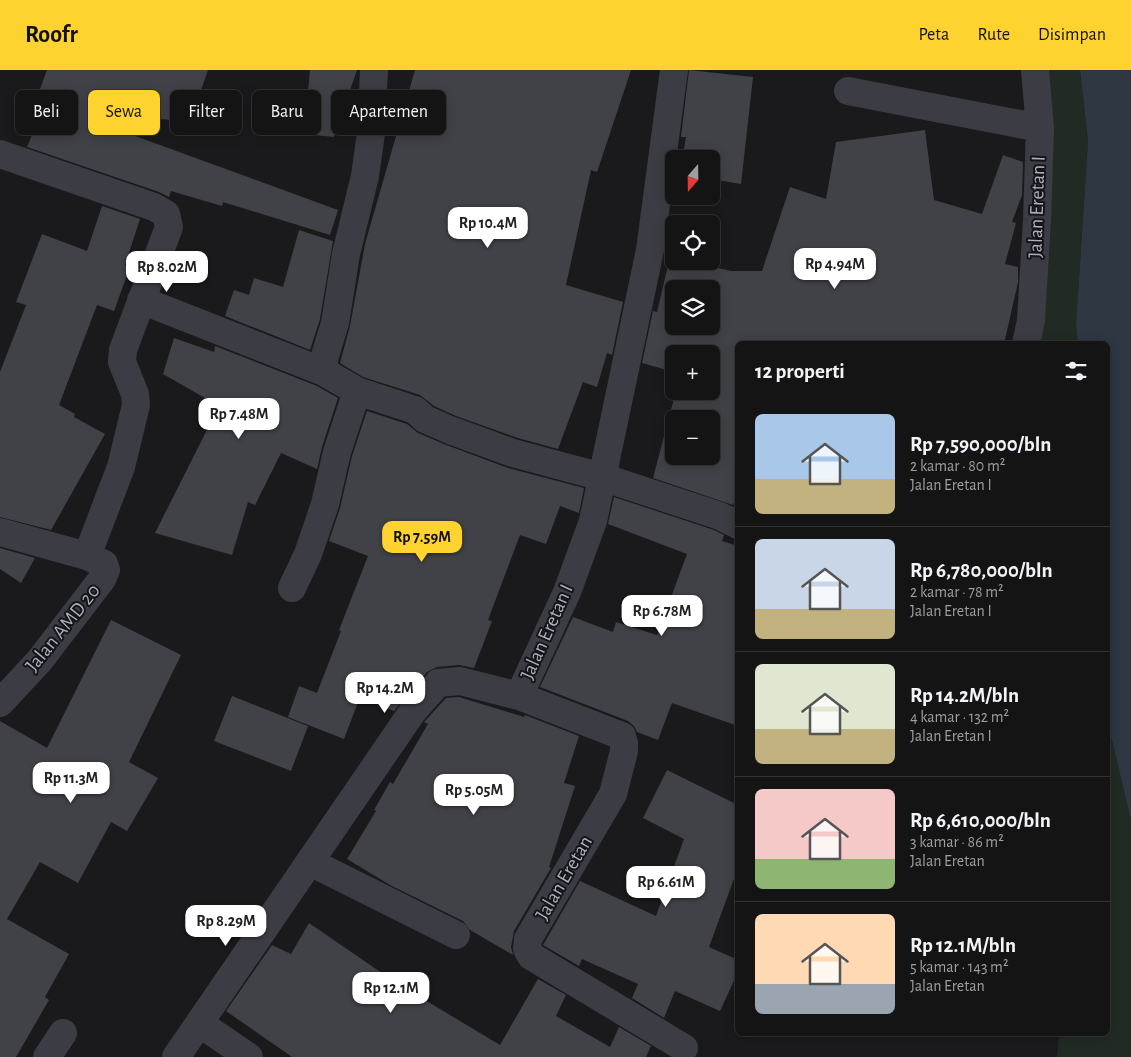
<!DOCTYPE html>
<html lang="id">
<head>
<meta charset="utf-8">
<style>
	body { margin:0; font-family:"Alegreya Sans",sans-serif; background:#212122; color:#f1f3f6; height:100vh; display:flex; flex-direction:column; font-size:19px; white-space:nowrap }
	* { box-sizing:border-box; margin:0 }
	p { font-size:16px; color:#9d9ea0 }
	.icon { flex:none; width:28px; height:28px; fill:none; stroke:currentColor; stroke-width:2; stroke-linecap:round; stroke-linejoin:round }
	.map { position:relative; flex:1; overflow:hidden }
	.sheet { position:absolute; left:735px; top:271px; width:375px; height:695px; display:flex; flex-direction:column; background:#141415; border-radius:8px; box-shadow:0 2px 12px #0003,0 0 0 1px #333334 }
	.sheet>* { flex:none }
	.banner { position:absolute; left:15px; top:20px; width:475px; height:45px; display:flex; gap:10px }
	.needle { width:32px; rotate:200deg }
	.fabs { position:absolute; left:665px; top:80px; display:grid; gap:10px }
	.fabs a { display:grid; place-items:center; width:55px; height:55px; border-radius:8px; background:#141415; box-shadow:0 2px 12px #0003,0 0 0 1px #333334; font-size:25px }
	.price { position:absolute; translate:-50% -42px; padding:0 11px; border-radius:10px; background:#fff; color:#222; font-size:16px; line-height:32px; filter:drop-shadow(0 1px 2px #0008) }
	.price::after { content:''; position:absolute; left:50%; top:30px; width:15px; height:11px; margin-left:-8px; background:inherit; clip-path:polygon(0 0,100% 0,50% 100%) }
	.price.on { background:#fed330; color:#111 }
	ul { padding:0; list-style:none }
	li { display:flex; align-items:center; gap:15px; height:125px; padding:0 20px }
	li+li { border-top:1px solid #333334 }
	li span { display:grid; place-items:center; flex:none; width:140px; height:100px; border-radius:8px; color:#555 }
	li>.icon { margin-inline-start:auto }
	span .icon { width:60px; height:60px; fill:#fffc; stroke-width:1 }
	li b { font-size:21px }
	h2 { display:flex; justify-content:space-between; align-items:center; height:60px; padding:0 20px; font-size:21px }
	.chip { padding:0 18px; border-radius:8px; background:#141415; box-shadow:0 2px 12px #0003,0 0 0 1px #333334; font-size:18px; line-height:45px }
	.chip.on { background:#fed330; color:#111 }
	header { display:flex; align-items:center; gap:30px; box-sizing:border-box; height:70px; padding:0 25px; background:#fed330; color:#111 }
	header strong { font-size:24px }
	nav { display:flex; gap:28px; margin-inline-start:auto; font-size:18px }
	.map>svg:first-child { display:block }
	.green { fill:#212b24 }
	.water { fill:#2e3742 }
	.building { fill:#414247; fill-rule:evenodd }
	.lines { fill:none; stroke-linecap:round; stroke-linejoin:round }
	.minor { stroke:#3c3d44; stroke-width:28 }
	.labels { text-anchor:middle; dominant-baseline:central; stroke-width:4; stroke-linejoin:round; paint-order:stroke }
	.street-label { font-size:20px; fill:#acafbd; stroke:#151518 }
</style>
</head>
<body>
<header>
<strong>Roofr</strong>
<nav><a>Peta</a><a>Rute</a><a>Disimpan</a></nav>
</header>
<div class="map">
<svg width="1131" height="987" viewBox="0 0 1131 987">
	<rect width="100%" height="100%" fill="#1a1a1c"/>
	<path class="green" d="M 1035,0 L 1080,0 L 1088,71 L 1076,254 L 1078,274 L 1023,274 Z
		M 1108,654 L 1131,750 L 1131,987 L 1057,987 L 1059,964 L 1108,964 Z"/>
	<path class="water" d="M 1080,0 L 1131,0 L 1131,750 L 1108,654 L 1108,274 L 1078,274 L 1076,254 L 1088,71 Z"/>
	<path class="building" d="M 47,0 L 208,0 L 190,52 L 96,42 L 94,51 L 338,140 L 330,165 L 223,132 L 222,136 L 171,121 L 169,127 L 159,122 L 27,77 L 41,44 L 32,41 Z
		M 310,0 L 357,0 L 334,67 L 304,64 Z
		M 415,0 L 631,0 L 597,102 L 591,100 L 566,215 L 623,232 L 612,285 L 607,283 L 597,317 L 583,312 L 558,379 L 518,368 L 456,346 L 434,336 L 420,325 L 363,307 L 340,293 L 350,256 L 365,174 Z
		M 689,0 L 753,7 L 741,114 L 711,109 L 711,89 L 682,89 L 686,67 L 681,67 Z
		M 925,60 L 934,130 L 982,144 L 1003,85 L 1023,92 L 1022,125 L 1012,152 L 1016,153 L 1005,194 L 1018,197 L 1018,212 L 1004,274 L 738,274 L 738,422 L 733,435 L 653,408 L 676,321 L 711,321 L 711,284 L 674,284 L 674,302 L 642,293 L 653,241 L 657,242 L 670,187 L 674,188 L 674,191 L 688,191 L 731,201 L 762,201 L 790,117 L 826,129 L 836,72 ZM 674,219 L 711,219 L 711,256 L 674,256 ZM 674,349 L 711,349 L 711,386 L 674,386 Z
		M 102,136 L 140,149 L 125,195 L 130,197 L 114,241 L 97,235 L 59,335 L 75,344 L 74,347 L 105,364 L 51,460 L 0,447 L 0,302 L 26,235 L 16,232 L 42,164 L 87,181 Z
		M 299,160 L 333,171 L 320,249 L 310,280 L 225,246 L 234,220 L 249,225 L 254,208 L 283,217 Z
		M 174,268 L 214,282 L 215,276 L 317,316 L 338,328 L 322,377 L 317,399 L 281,383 L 255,435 L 248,432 L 232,485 L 155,463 L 219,336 L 163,304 Z
		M 367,341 L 407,354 L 418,363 L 444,374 L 508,398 L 584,418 L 579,443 L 560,436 L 546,474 L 520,465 L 488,550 L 492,551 L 474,598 L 459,595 L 437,597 L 427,602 L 394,641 L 360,627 L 344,669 L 288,647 L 299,616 L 317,623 L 341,561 L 339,560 L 368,486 L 329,471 L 340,438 L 352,386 Z
		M 614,427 L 714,460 L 724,465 L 722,471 L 738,476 L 738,656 L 672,633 L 658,670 L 637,662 L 634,656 L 628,651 L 540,617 L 573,547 L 613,562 L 616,552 L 657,565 L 687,484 L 608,454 Z
		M 0,478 L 35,488 L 21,513 L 0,499 Z
		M 111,550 L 181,585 L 129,692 L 158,708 L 127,761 L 111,752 L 78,813 L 40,792 L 7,849 L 69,884 L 45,927 L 49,930 L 16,987 L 0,987 L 0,651 L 47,678 Z
		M 232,626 L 308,656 L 291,701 L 214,671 Z
		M 459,627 L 524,647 L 525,645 L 579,666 L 564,713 L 575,716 L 549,797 L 551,798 L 514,861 L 511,877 L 513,885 L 470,860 L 463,851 L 390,815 L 347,789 L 376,741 L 374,740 L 390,712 L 393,714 L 428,654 L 424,652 L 425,651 L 446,628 Z
		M 667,700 L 738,735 L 738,798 L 709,877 L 738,890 L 738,902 L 720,941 L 675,921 L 664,948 L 632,928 L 638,914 L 582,889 L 579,896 L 543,875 L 580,811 L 656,846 L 684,769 L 643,748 Z
		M 309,853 L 395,912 L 500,975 L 538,909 L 566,925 L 556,946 L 610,977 L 619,957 L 651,976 L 646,987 L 292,987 L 226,941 L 272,875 L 291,884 Z"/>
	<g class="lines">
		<path class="minor" d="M 374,0 L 371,63 L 365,106 L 346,184 L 335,253 L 324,289 L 324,302 L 357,321 L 415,340 L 425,349 L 450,360 L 513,383 L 602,407 L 720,446 L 738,455
			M 848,21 L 1040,58
			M 0,84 L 154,137 L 166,144 L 169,157 L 123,280 L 122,292 L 135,324 L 136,335 L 121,397 L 87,486
			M 141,230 L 324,302
			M 1026,274 L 1031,250 L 1037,150 L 1040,58 L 1035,0
			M 0,462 L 87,486 L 104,494 L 106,500 L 102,509 L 40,590 L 0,633
			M 292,518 L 308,484 L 325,434 L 337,382 L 357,321
			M 519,626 L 567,522 L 593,451 L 650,180 L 674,0
			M 310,792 L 456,865
			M 199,953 L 249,987
			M 47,987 L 63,963
			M 176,987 L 413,641 L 438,613 L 460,611 L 519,626 L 622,666 L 624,673 L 624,681 L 613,724 L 528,869 L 527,879 L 531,886 L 684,978"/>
	</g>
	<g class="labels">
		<g class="street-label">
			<text transform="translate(1037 137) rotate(-88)">Jalan Eretan I</text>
			<text transform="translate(63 558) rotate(-51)">Jalan AMD 20</text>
			<text transform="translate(547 562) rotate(-66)">Jalan Eretan I</text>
			<text transform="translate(564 808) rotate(-60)">Jalan Eretan</text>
		</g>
	</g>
</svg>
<div class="fabs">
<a><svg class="needle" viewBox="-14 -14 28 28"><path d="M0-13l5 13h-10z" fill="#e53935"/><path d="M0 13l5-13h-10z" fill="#9d9ea0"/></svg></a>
<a><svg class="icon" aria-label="locate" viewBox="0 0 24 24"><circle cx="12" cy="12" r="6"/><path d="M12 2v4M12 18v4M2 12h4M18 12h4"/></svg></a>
<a><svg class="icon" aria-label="layers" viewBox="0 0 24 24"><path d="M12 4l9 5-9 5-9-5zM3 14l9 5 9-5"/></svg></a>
<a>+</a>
<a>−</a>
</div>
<b class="price" style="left:488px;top:179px">Rp 10.4M</b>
<b class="price" style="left:835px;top:220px">Rp 4.94M</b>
<b class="price" style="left:167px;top:223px">Rp 8.02M</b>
<b class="price" style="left:239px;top:370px">Rp 7.48M</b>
<b class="price on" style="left:422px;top:493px">Rp 7.59M</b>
<b class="price" style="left:662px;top:567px">Rp 6.78M</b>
<b class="price" style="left:385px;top:644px">Rp 14.2M</b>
<b class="price" style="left:71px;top:734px">Rp 11.3M</b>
<b class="price" style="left:474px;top:746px">Rp 5.05M</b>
<b class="price" style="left:666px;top:838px">Rp 6.61M</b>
<b class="price" style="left:226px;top:877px">Rp 8.29M</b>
<b class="price" style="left:391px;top:944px">Rp 12.1M</b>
<div class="banner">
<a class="chip">Beli</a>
<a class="chip on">Sewa</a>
<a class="chip">Filter</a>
<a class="chip">Baru</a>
<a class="chip">Apartemen</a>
</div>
<section class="sheet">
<h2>12 properti<svg class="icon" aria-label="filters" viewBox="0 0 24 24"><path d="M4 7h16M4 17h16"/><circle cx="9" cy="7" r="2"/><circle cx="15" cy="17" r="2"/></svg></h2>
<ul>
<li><span style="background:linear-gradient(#a9c7e8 65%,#c2b280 0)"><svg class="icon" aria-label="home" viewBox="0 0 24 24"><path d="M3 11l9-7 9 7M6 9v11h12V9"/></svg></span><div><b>Rp 7,590,000/bln</b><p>2 kamar · 80 m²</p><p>Jalan Eretan I</p></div></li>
<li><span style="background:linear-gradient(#c9d6e8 70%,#c2b280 0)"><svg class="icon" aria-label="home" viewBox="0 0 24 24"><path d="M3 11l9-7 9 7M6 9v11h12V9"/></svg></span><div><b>Rp 6,780,000/bln</b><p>2 kamar · 78 m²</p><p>Jalan Eretan I</p></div></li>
<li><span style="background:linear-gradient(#dfe7d0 65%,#c2b280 0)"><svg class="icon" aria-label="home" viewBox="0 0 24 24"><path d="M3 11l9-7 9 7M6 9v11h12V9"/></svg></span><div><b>Rp 14.2M/bln</b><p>4 kamar · 132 m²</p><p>Jalan Eretan I</p></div></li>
<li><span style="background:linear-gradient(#f6c9c9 70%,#8fb573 0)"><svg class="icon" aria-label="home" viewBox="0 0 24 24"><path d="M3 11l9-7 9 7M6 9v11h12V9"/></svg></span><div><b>Rp 6,610,000/bln</b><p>3 kamar · 86 m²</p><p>Jalan Eretan</p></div></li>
<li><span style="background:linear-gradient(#ffd9b3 70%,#9aa5b1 0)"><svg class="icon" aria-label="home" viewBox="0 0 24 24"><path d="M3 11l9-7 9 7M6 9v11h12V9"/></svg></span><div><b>Rp 12.1M/bln</b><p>5 kamar · 143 m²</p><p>Jalan Eretan</p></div></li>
</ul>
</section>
</div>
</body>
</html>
